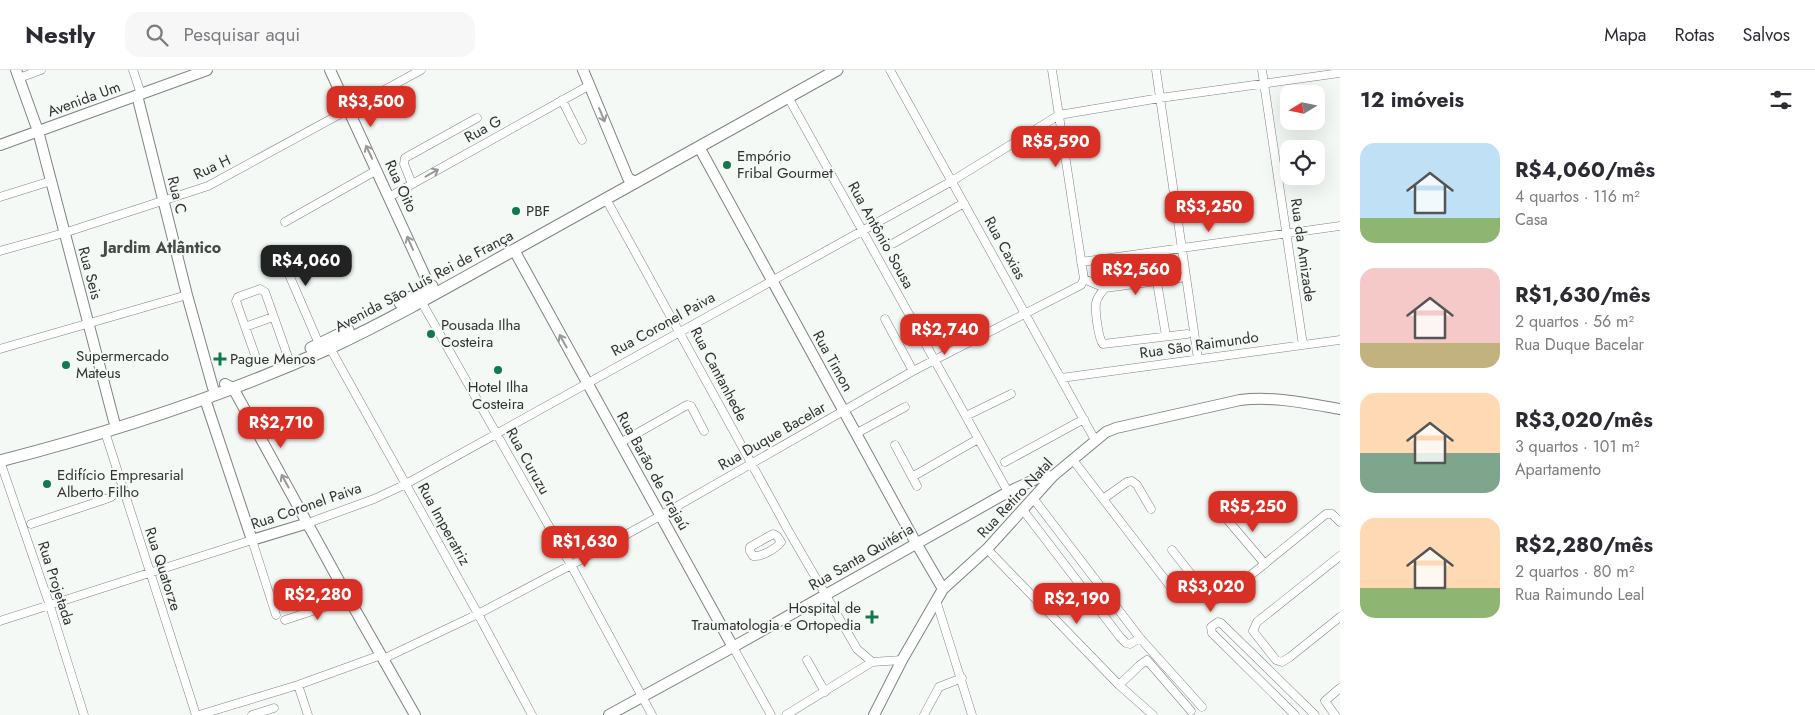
<!DOCTYPE html>
<html lang="pt">
<head>
<meta charset="utf-8">
<style>
	body { margin:0; font-family:Jost,sans-serif; background:#f7f7f7; color:#2b2b33; height:100vh; display:flex; flex-direction:column; font-size:19px; white-space:nowrap }
	* { box-sizing:border-box; margin:0 }
	p { font-size:16px; color:#7c7c81 }
	.icon { flex:none; width:28px; height:28px; fill:none; stroke:currentColor; stroke-width:2; stroke-linecap:round; stroke-linejoin:round }
	.map { position:relative; flex:1; overflow:hidden }
	.sheet { display:flex; flex-direction:column; background:#fff; width:475px }
	.sheet>* { flex:none }
	.needle { width:32px; rotate:260deg }
	.tools { position:absolute; left:1280px; top:15px; display:grid; gap:10px }
	.tools a { display:grid; place-items:center; width:45px; height:45px; border-radius:10px; background:#fff; box-shadow:0 5px 20px #0002; font-size:25px }
	.price { position:absolute; translate:-50% -42px; padding:0 11px; border-radius:10px; background:#d93025; color:#fff; font-size:16px; line-height:32px; filter:drop-shadow(0 1px 2px #0008) }
	.price::after { content:''; position:absolute; left:50%; top:30px; width:15px; height:11px; margin-left:-8px; background:inherit; clip-path:polygon(0 0,100% 0,50% 100%) }
	.price.active { background:#222; color:#fff }
	ul { padding:0; list-style:none }
	li { display:flex; align-items:center; gap:15px; height:125px; padding:0 20px }
	li span { display:grid; place-items:center; flex:none; width:140px; height:100px; border-radius:15px; color:#555 }
	li>.icon { margin-inline-start:auto }
	span .icon { width:60px; height:60px; fill:#fffc; stroke-width:1 }
	li b { font-size:21px }
	h2 { display:flex; justify-content:space-between; align-items:center; height:60px; padding:0 20px; font-size:21px }
	header { display:flex; align-items:center; gap:30px; box-sizing:border-box; height:70px; padding:0 25px; background:#fff; border-bottom:1px solid #e1e1e2 }
	header strong { font-size:24px }
	nav { display:flex; gap:28px; margin-inline-start:auto; font-size:18px }
	.search { width:350px; height:45px; background:#f7f7f7; display:flex; align-items:center; gap:12px; box-sizing:border-box; padding:0 18px; border-radius:15px; color:#7c7c81; font-size:19px }
	main { display:flex; flex:1; min-height:0 }
	.map>svg:first-child { display:block }
	.lines { fill:none; stroke-linecap:round; stroke-linejoin:round }
	.street-casing { stroke:#7f8481; stroke-width:9 }
	.secondary-casing { stroke:#7f8481; stroke-width:12 }
	.primary-casing { stroke:#7f8481; stroke-width:13 }
	.street { stroke:#fff; stroke-width:8 }
	.secondary { stroke:#fff; stroke-width:10 }
	.primary { stroke:#fff; stroke-width:11 }
	.oneway { stroke:#989898 }
	.poi-dot { fill:#14784f; stroke:#f4f9f6; stroke-width:2 }
	.labels { text-anchor:middle; dominant-baseline:central; stroke-width:4; stroke-linejoin:round; paint-order:stroke }
	.street-label { font-size:15px; fill:#303231; stroke:#f4f9f6 }
	.poi-label { font-size:15px; fill:#303231; stroke:#f4f9f6; text-anchor:start }
	.neighbourhood-label { font-size:16px; font-weight:bold; fill:#454a47; stroke:#f4f9f6 }
</style>
</head>
<body>
<header>
<strong>Nestly</strong>
<div class="search"><svg class="icon" aria-label="search" viewBox="0 0 24 24"><circle cx="10" cy="10" r="6"/><path d="M15 15l6 6"/></svg>Pesquisar aqui</div>
<nav><a>Mapa</a><a>Rotas</a><a>Salvos</a></nav>
</header>
<main>
<div class="map">
<svg width="1340" height="645" viewBox="0 0 1340 645">
	<rect width="100%" height="100%" fill="#f4f9f6"/>
	<g class="lines">
		<defs>
			<path id="street" d="M 133,0 L 141,24
				M 890,0 L 1095,370
				M 1156,0 L 1198,289
				M 1262,0 L 1303,275
				M 19,8 L 41,0
				M 788,27 L 1008,422
				M 562,30 L 582,70
				M 412,114 L 404,94 L 405,88 L 477,48
				M 0,127 L 51,111
				M 389,127 L 590,15
				M 606,129 L 788,460 L 857,579 L 872,592 L 902,590
				M 285,152 L 377,100
				M 894,173 L 964,133
				M 0,181 L 64,163 L 208,116 L 421,0
				M 281,186 L 319,274
				M 1081,192 L 1340,156
				M 1084,209 L 1105,218 L 1180,208
				M 1157,212 L 1166,266
				M 1105,218 C 1101,223 1097,227 1096,233 C 1095,240 1098,268 1103,274 L 1187,264
				M 421,231 L 571,495 L 652,645
				M 885,249 L 913,301
				M 245,257 L 273,247
				M 330,278 L 478,544 L 532,645
				M 0,279 L 187,225
				M 255,285 L 236,231 L 238,227 L 260,219 L 265,222 L 288,287
				M 1061,308 L 1340,270
				M 966,346 L 1011,324
				M 105,362 L 196,645
				M 857,363 L 905,337
				M 620,373 L 687,335 L 691,336 L 704,361
				M 895,375 L 917,416
				M 1073,390 L 1173,520
				M 0,391 L 50,536 L 84,645
				M 1005,392 L 1084,349
				M 912,407 L 978,369
				M 1033,428 L 1140,568 L 1202,637
				M 1103,429 L 1127,412 L 1132,411 L 1137,415 L 1151,439
				M 1023,440 L 1120,567 L 1126,573 L 1130,574 L 1140,568
				M 1225,447 L 1265,494
				M 308,453 L 374,429 L 406,414 L 952,111 L 1059,45 L 1160,28 L 1340,3
				M 31,454 L 103,430 L 111,427 L 123,417
				M 773,464 L 777,466 L 781,472 C 776,479 761,487 753,486 L 750,481 L 750,477 Z
				M 987,479 L 1119,615 L 1153,645
				M 1172,480 L 1205,522 L 1209,526 L 1217,529 L 1225,526 L 1326,444 L 1332,444 L 1340,452
				M 1340,486 L 1257,552 L 1253,561 L 1276,590 L 1282,592 L 1290,587 L 1340,547
				M 936,530 L 972,645
				M 285,550 L 349,529
				M 0,551 L 252,470 L 276,545
				M 733,577 L 771,645
				M 383,589 L 478,544 L 571,495 L 660,446 L 913,301 L 1081,215 L 1084,209 L 1052,0
				M 807,590 L 825,622
				M 298,615 L 308,645
				M 1119,615 L 1140,595 L 1147,590 L 1191,641
				M 199,645 L 298,615 L 381,585
				M 252,645 L 274,638
				M 786,645 L 872,592
				M 924,645 L 939,617 L 962,608
				M 1295,645 L 1212,563 L 1211,557 L 1218,552 L 1221,553 L 1315,645
				M 1335,645 L 1325,631 L 1340,618"/>
			<path id="secondary" d="M 16,0 L 38,61 L 114,351
				M 330,0 L 430,217
				M 583,0 L 628,108 L 635,112
				M 137,25 L 187,225 L 213,318
				M 0,75 L 207,0
				M 699,77 L 916,473 L 943,519
				M 514,180 L 733,577
				M 225,314 L 233,318 L 349,529 L 415,645
				M 205,329 L 252,470 L 308,453
				M 609,645 L 733,577 L 1008,422 L 1038,408 L 1053,406
				M 874,645 L 902,590 L 943,519 L 987,479 L 1053,406 L 1106,362 L 1116,358 L 1240,330 C 1274,326 1306,333 1340,339"/>
			<path id="primary" d="M 400,233 L 432,216
				M 311,278 L 348,260
				M 0,391 C 113,362 224,326 330,278 C 396,247 460,210 523,175 C 628,117 732,58 837,0"/>
		</defs>
		<use href="#street" class="street-casing"/>
		<use href="#secondary" class="secondary-casing"/>
		<use href="#primary" class="primary-casing"/>
		<use href="#street" class="street"/>
		<use href="#secondary" class="secondary"/>
		<use href="#primary" class="primary"/>
	</g>
	<defs><path id="oneway-shaft" d="M-6 0H5M1.5-3L5.5 0L1.5 3" fill="none" stroke-width="1.6" stroke-linecap="round" stroke-linejoin="round" transform="scale(1.25)"/></defs>
	<g class="oneway">
		<use href="#oneway-shaft" transform="translate(602 45) rotate(67)"/>
		<use href="#oneway-shaft" transform="translate(369 82) rotate(-115)"/>
		<use href="#oneway-shaft" transform="translate(432 103) rotate(-29)"/>
		<use href="#oneway-shaft" transform="translate(410 173) rotate(-114)"/>
		<use href="#oneway-shaft" transform="translate(563 271) rotate(-119)"/>
		<use href="#oneway-shaft" transform="translate(285 411) rotate(-119)"/>
	</g>
	<g class="poi-dot">
		<circle cx="727" cy="95" r="5"/>
		<circle cx="516" cy="141" r="5"/>
		<circle cx="431" cy="264" r="5"/>
		<path d="M217.5 281.5h5v5h5v5h-5v5h-5v-5h-5v-5h5z"/>
		<circle cx="66" cy="295" r="5"/>
		<circle cx="498" cy="300" r="5"/>
		<circle cx="47" cy="414" r="5"/>
		<path d="M869.5 539.5h5v5h5v5h-5v5h-5v-5h-5v-5h5z"/>
	</g>
	<g class="labels">
		<g class="street-label">
			<text transform="translate(84 29) rotate(-20)">Avenida Um</text>
			<text transform="translate(483 59) rotate(-29)">Rua G</text>
			<text transform="translate(212 97) rotate(-25)">Rua H</text>
			<text transform="translate(401 116) rotate(65)">Rua Oito</text>
			<text transform="translate(177 125) rotate(76)">Rua C</text>
			<text transform="translate(881 165) rotate(61)">Rua Antônio Sousa</text>
			<text transform="translate(1005 178) rotate(61)">Rua Caxias</text>
			<text transform="translate(1303 180) rotate(82)">Rua da Amizade</text>
			<text transform="translate(90 203) rotate(75)">Rua Seis</text>
			<text transform="translate(424 211) rotate(-28)">Avenida São Luís Rei de França</text>
			<text transform="translate(663 254) rotate(-29)">Rua Coronel Paiva</text>
			<text transform="translate(1199 275) rotate(-8)">Rua São Raimundo</text>
			<text transform="translate(833 291) rotate(61)">Rua Timon</text>
			<text transform="translate(719 304) rotate(62)">Rua Cantanhede</text>
			<text transform="translate(772 366) rotate(-30)">Rua Duque Bacelar</text>
			<text transform="translate(528 391) rotate(61)">Rua Curuzu</text>
			<text transform="translate(653 401) rotate(61)">Rua Barão de Grajaú</text>
			<text transform="translate(1015 428) rotate(-47)">Rua Retiro Natal</text>
			<text transform="translate(306 436) rotate(-19)">Rua Coronel Paiva</text>
			<text transform="translate(444 454) rotate(61)">Rua Imperatriz</text>
			<text transform="translate(861 487) rotate(-30)">Rua Santa Quitéria</text>
			<text transform="translate(163 499) rotate(72)">Rua Quatorze</text>
			<text transform="translate(56 513) rotate(72)">Rua Projetada</text>
		</g>
		<g class="poi-label">
			<text x="737" y="86">Empório<tspan x="737" dy="17">Fribal Gourmet</tspan></text>
			<text x="526" y="141">PBF</text>
			<text x="441" y="255">Pousada Ilha<tspan x="441" dy="17">Costeira</tspan></text>
			<text x="76" y="286">Supermercado<tspan x="76" dy="17">Mateus</tspan></text>
			<text x="230" y="289">Pague Menos</text>
			<text x="498" y="317" text-anchor="middle">Hotel Ilha<tspan x="498" dy="17">Costeira</tspan></text>
			<text x="57" y="405">Edifício Empresarial<tspan x="57" dy="17">Alberto Filho</tspan></text>
			<text x="861" y="538" text-anchor="end">Hospital de<tspan x="861" dy="17">Traumatologia e Ortopedia</tspan></text>
		</g>
		<g class="neighbourhood-label">
			<text x="162" y="177">Jardim Atlântico</text>
		</g>
	</g>
</svg>
<div class="tools">
<a><svg class="needle" viewBox="-14 -14 28 28"><path d="M0-13l5 13h-10z" fill="#e53935"/><path d="M0 13l5-13h-10z" fill="#7c7c81"/></svg></a>
<a><svg class="icon" aria-label="locate" viewBox="0 0 24 24"><circle cx="12" cy="12" r="6"/><path d="M12 2v4M12 18v4M2 12h4M18 12h4"/></svg></a>
</div>
<b class="price" style="left:371px;top:58px">R$3,500</b>
<b class="price" style="left:1056px;top:98px">R$5,590</b>
<b class="price" style="left:1209px;top:163px">R$3,250</b>
<b class="price active" style="left:306px;top:217px">R$4,060</b>
<b class="price" style="left:1136px;top:226px">R$2,560</b>
<b class="price" style="left:945px;top:286px">R$2,740</b>
<b class="price" style="left:281px;top:379px">R$2,710</b>
<b class="price" style="left:1253px;top:463px">R$5,250</b>
<b class="price" style="left:585px;top:498px">R$1,630</b>
<b class="price" style="left:1211px;top:543px">R$3,020</b>
<b class="price" style="left:318px;top:551px">R$2,280</b>
<b class="price" style="left:1077px;top:555px">R$2,190</b>
</div>
<section class="sheet">
<h2>12 imóveis<svg class="icon" aria-label="filters" viewBox="0 0 24 24"><path d="M4 7h16M4 17h16"/><circle cx="9" cy="7" r="2"/><circle cx="15" cy="17" r="2"/></svg></h2>
<ul>
<li><span style="background:linear-gradient(#bfe0f5 75%,#8fb573 0)"><svg class="icon" aria-label="home" viewBox="0 0 24 24"><path d="M3 11l9-7 9 7M6 9v11h12V9"/></svg></span><div><b>R$4,060/mês</b><p>4 quartos · 116 m²</p><p>Casa</p></div></li>
<li><span style="background:linear-gradient(#f6c9c9 75%,#c2b280 0)"><svg class="icon" aria-label="home" viewBox="0 0 24 24"><path d="M3 11l9-7 9 7M6 9v11h12V9"/></svg></span><div><b>R$1,630/mês</b><p>2 quartos · 56 m²</p><p>Rua Duque Bacelar</p></div></li>
<li><span style="background:linear-gradient(#ffd9b3 60%,#7fa58c 0)"><svg class="icon" aria-label="home" viewBox="0 0 24 24"><path d="M3 11l9-7 9 7M6 9v11h12V9"/></svg></span><div><b>R$3,020/mês</b><p>3 quartos · 101 m²</p><p>Apartamento</p></div></li>
<li><span style="background:linear-gradient(#ffd9b3 70%,#8fb573 0)"><svg class="icon" aria-label="home" viewBox="0 0 24 24"><path d="M3 11l9-7 9 7M6 9v11h12V9"/></svg></span><div><b>R$2,280/mês</b><p>2 quartos · 80 m²</p><p>Rua Raimundo Leal</p></div></li>
</ul>
</section>
</main>
</body>
</html>
